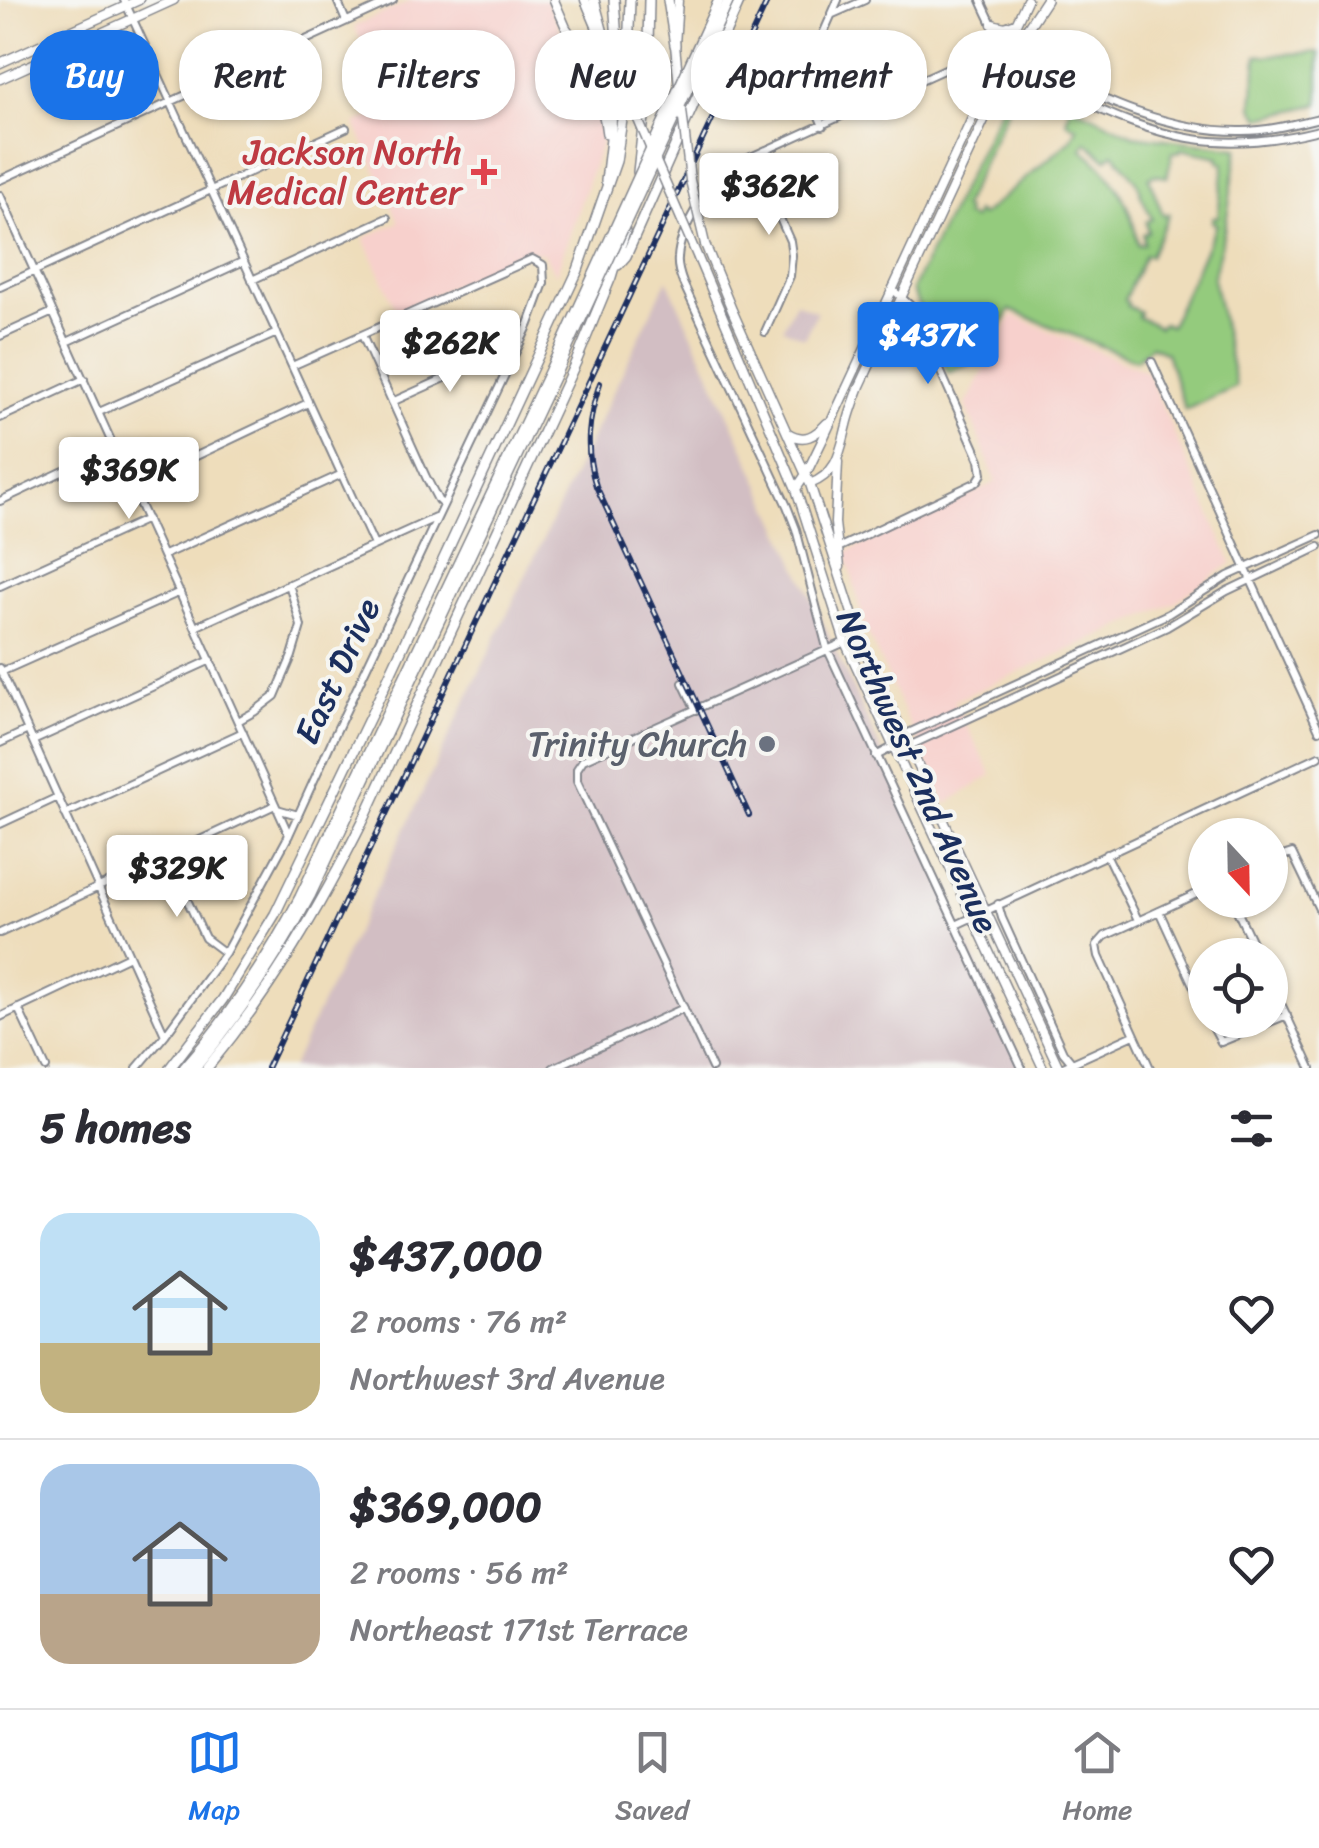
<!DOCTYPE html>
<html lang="en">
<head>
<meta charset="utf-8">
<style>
	body { margin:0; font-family:Sriracha,sans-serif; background:#f7f7f7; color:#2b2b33; height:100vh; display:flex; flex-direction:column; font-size:38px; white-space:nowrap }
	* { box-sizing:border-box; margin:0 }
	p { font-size:32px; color:#7c7c81 }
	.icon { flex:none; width:55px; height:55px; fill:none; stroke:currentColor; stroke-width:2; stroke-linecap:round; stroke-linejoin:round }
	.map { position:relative; height:1068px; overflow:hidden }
	.panel { display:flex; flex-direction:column; background:#fff; flex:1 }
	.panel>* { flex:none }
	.guide { position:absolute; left:30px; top:30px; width:1260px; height:90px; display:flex; gap:20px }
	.needle { width:65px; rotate:158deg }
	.buttons { position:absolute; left:1188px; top:818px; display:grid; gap:20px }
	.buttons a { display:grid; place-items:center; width:100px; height:100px; border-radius:50%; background:#fff; box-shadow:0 2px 8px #0004; font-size:50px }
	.price { position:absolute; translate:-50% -85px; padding:0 22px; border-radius:10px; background:#fff; color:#222; font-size:32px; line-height:65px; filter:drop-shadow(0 2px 5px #0008) }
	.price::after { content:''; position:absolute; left:50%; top:60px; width:30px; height:22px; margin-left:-15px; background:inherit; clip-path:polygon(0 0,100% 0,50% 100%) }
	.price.selected { background:#1a73e8; color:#fff }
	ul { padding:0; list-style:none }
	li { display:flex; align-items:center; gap:30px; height:250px; padding:0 40px }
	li+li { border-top:2px solid #e1e1e2 }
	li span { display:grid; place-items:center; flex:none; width:280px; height:200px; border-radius:30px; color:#555 }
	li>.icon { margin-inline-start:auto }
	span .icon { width:120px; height:120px; fill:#fffc; stroke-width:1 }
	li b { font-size:42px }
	h2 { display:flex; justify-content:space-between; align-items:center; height:120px; padding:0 40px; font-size:42px }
	.tag { padding:0 35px; border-radius:40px; background:#fff; box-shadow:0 2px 8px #0004; font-size:35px; line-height:90px }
	.tag.selected { background:#1a73e8; color:#fff }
	.dock { display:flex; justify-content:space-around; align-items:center; height:140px; border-top:2px solid #e1e1e2; background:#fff; font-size:28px; color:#7c7c81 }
	.dock a { display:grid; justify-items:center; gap:5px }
	.dock .selected { color:#1a73e8 }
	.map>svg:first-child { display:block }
	.built { fill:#f7d0cc }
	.industrial { fill:#d2bec3 }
	.green { fill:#94cb7d; stroke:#587d6e; stroke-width:2.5; fill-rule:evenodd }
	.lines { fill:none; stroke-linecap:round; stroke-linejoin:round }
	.minor-casing { stroke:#84868c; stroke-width:10 }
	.major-casing { stroke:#84868c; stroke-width:11 }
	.highway-casing { stroke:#84868c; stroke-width:12 }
	.minor { stroke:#fff; stroke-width:6 }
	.major { stroke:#fff; stroke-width:8 }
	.highway { stroke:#fff; stroke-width:9 }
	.rail-casing { stroke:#1b2f5e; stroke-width:6 }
	.rail { stroke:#f6f6f2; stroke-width:2.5; stroke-dasharray:8; stroke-linecap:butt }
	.major-bridge-casing { stroke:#84868c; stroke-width:11; stroke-linecap:butt }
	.highway-bridge-casing { stroke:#84868c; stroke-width:12; stroke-linecap:butt }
	.major-bridge { stroke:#fff; stroke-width:8 }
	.highway-bridge { stroke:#fff; stroke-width:9 }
	.health-dot { fill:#e0444e; stroke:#f6f6f2; stroke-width:4 }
	.worship-dot { fill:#6b7280; stroke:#f6f6f2; stroke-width:4 }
	.labels { text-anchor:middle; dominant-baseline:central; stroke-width:8; stroke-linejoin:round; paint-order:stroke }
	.health-label { font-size:35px; fill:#be3a42; stroke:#f6f6f2; text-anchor:end }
	.street-label { font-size:35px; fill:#1b2f5e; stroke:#f6f6f2 }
	.worship-label { font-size:35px; fill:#5b616d; stroke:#f6f6f2; text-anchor:end }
</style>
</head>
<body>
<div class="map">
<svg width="1319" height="1068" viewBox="0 0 1319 1068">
	<rect width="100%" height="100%" fill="#f6f6f2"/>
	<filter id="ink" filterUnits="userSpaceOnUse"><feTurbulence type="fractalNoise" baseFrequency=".01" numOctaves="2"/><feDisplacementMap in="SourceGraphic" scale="20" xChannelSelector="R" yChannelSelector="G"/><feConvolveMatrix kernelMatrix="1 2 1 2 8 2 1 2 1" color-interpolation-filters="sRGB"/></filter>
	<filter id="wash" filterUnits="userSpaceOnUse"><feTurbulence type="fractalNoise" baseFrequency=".0048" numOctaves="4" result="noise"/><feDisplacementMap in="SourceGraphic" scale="40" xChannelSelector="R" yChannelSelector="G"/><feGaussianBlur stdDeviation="2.25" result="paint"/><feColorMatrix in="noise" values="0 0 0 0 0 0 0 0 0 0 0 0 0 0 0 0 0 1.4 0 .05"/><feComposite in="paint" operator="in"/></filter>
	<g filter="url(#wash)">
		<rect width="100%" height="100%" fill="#edb"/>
		<path class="built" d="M 413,0 L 547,0 L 598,116 L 603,138 L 556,274 L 543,253 L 526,251 L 397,312 L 364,238 L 399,222 L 355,124 L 392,107 L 354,26 Z
			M 1012,315 L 1147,372 L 1232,563 L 1174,603 L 954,701 L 992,775 L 946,804 L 865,627 L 846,552 L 996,482 L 966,405 Z"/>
		<path class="industrial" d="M 667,279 L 1025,1068 L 291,1068 Z
			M 795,302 L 817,312 L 804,338 L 783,328 Z"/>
		<path class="green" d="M 1319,52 L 1319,104 L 1261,118 L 1253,107 L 1257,56 Z
			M 1023,78 L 1026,83 L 1133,135 L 1238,148 L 1226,223 L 1213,279 L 1236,387 L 1185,410 L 1166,353 L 1151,346 L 1136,360 L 1010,310 L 984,358 L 948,373 L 912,290 L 1013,82 ZM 1025,86 L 1070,107 L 1066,122 L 1077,127 L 1071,140 L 981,216 L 976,212 L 973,219 L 965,216 L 966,210 L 962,208 L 1017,88 L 1023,90 ZM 1086,142 L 1106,159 L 1114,153 L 1137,182 L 1141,192 L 1140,193 L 1152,219 L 1146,222 L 1148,232 L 1143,234 L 1144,244 L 1138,245 C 1132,207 1114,172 1082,149 ZM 1181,149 L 1219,157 L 1218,162 L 1224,163 L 1218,217 L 1213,217 L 1212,222 L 1217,224 L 1170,326 L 1163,323 L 1159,327 L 1138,317 L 1140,312 L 1127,306 L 1128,303 L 1124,300 L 1145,255 L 1150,256 L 1169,214 L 1163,215 L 1149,178 L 1154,175 L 1167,177 L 1173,152 L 1179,153 Z"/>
	</g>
	<g filter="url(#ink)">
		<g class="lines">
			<defs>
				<path id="minor" d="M 124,0 L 374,545
					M 337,0 L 346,21
					M 981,0 C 986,12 992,23 997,35 C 1001,45 1001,55 1008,63 C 1023,78 1050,86 1069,95 C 1159,139 1219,155 1319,130
					M 833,14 L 865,0
					M 788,53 L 803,79 L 823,126
					M 803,79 L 838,0
					M 0,180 L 393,0
					M 0,195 L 289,835
					M 252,280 L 387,218
					M 0,287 L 346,128
					M 765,332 L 790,276 L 792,255 L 790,241 L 767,189 L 768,150
					M 362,335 L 426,477 L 438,500 L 443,505
					M 0,336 L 53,312
					M 67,342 L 244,261
					M 1152,362 L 1319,730
					M 392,402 L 487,359 L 508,365
					M 99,412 L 277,333
					M 0,418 L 84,379
					M 133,486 L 308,403
					M 0,501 L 115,447
					M 838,548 L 977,482 L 982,474 L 980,460 L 912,307 L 892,289
					M 164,555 L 340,475
					M 0,586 L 147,519
					M 195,627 L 435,518
					M 0,668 L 165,1035
					M 1,672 L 180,592
					M 683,683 L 696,710
					M 238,721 L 254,712 L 275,696 L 292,656 L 301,626 L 289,584
					M 33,741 L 211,660
					M 0,743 L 28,730
					M 895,747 L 909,746 L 1167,627 L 1227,591 L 1319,547
					M 876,756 L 893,747 L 904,735 L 1168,614 L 1228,576 L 1319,535
					M 277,809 L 298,815
					M 65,814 L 243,732
					M 0,824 L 58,797
					M 1106,854 L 1138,920
					M 166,855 L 205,938 L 225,953
					M 1270,860 L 1292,853 L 1319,909
					M 1232,900 L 1258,955
					M 998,904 L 1002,918 L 1063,1052 L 1072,1063
					M 1159,911 L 1205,1011
					M 956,925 L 1319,756
					M 0,933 L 275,805
					M 1270,980 L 1311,1068
					M 18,1008 L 46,1068
					M 0,1017 L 129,956
					M 1209,1020 L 1221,1042 L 1287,1015
					M 137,1068 L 165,1035 L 225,953 L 289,835 L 335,734 L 529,324 L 544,283 L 543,265 L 532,259 L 292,366
					M 553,1068 L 684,1008
					M 712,1068 L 577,781 L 577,769 L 583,760 L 845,642
					M 1022,1068 L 827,648 L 796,529 L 787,506 L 683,283 C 680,275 677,267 678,258 C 679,231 709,181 731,166 L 976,55 L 1002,53 L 1014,57 C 1086,91 1159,132 1242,131 C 1268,131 1294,124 1319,118
					M 1061,1068 L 1134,1035
					M 1150,1068 L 1099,956 L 1097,945 L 1105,936 L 1205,890"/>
				<path id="major" d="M 554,0 L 567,30
					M 585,0 L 601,38
					M 678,0 L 675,45 L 679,86
					M 992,24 L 1005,27 L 1016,23
					M 968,59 L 981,64 L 989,79
					M 0,63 L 139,0
					M 0,79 L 174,0
					M 1003,83 L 1014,76 L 1028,76
					M 705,244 L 732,310 L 810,484 L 863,647 L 1059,1068
					M 698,258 L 796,489 L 845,642 L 1043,1068
					M 788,433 C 804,443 815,436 827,423
					M 838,462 L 835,523 L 840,567
					M 810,484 C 838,473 840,452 847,425 C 850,412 855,399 860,386 L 1027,28
					M 796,489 L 806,474 L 823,439 L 1027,0"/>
				<path id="highway" d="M 594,0 L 607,48
					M 668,0 L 675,45
					M 567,30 C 585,62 603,96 607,134
					M 1025,32 L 1046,0
					M 638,172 L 647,89 L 649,0
					M 606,181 L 611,139 L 612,87 L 617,40 L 614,0
					M 618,265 L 626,256 L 740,0
					M 170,1068 L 223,999 L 275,914 L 371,715 L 578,270 L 616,161 L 627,85 L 630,0
					M 184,1068 C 230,1016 268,958 300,897 L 551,368
					M 195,1068 C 240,1014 277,958 310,896 L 557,371
					M 207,1068 C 273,988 319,909 365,817 L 576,362 L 611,277 L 625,231"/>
			</defs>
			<use href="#minor" class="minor-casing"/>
			<use href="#major" class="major-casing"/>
			<use href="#highway" class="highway-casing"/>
			<use href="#minor" class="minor"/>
			<use href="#major" class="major"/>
			<use href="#highway" class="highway"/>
			<defs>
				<path id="rail" d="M 600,383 C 588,419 584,449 596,486 L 749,815
					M 267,1068 L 768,0"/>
			</defs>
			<use href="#rail" class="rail-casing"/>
			<use href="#rail" class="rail"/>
			<defs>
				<path id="major-bridge" d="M 610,55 L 698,258
					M 682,110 L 690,180 L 705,244"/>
				<path id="highway-bridge" d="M 551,368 L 719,0
					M 557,371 L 729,0"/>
			</defs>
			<use href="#major-bridge" class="major-bridge-casing"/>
			<use href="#highway-bridge" class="highway-bridge-casing"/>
			<use href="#major-bridge" class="major-bridge"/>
			<use href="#highway-bridge" class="highway-bridge"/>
		</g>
	</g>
	<path class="health-dot" d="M479 157h10v10h10v10h-10v10h-10v-10h-10v-10h10z"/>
	<circle class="worship-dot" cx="767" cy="744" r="10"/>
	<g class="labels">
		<g class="health-label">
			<text x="462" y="152">Jackson North<tspan x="462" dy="40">Medical Center</tspan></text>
		</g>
		<g class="street-label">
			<text transform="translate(337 671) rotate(-65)">East Drive</text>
			<text transform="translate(918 771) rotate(66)">Northwest 2nd Avenue</text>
		</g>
		<g class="worship-label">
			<text x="747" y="744">Trinity Church</text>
		</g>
	</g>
</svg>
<div class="buttons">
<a><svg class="needle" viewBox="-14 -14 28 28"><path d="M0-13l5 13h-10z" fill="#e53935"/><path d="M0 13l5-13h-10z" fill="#7c7c81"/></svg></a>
<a><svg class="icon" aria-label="locate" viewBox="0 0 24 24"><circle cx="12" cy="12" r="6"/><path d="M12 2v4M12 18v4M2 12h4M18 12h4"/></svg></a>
</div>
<b class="price" style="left:769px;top:238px">$362K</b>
<b class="price selected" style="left:928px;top:387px">$437K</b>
<b class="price" style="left:450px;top:395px">$262K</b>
<b class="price" style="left:129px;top:522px">$369K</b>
<b class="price" style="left:177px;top:920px">$329K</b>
<div class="guide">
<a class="tag selected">Buy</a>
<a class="tag">Rent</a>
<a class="tag">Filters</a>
<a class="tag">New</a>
<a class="tag">Apartment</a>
<a class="tag">House</a>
</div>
</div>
<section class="panel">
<h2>5 homes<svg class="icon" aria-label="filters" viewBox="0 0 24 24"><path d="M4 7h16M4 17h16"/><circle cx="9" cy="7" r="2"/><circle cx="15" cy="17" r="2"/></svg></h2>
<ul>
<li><span style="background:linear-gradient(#bfe0f5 65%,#c2b280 0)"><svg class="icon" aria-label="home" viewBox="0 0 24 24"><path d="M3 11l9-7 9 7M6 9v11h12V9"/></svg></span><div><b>$437,000</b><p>2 rooms · 76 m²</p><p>Northwest 3rd Avenue</p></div><svg class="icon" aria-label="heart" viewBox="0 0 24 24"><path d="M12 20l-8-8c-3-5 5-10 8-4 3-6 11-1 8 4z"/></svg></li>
<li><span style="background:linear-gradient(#a9c7e8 65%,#b9a48a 0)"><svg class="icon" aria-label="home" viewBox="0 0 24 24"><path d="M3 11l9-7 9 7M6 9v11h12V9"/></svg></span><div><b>$369,000</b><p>2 rooms · 56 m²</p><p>Northeast 171st Terrace</p></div><svg class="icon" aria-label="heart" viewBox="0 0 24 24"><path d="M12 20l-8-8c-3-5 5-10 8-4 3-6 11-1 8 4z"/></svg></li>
</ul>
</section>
<nav class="dock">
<a class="selected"><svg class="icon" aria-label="map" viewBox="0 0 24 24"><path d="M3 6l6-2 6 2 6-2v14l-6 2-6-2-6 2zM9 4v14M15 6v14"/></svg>Map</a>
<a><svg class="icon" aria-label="saved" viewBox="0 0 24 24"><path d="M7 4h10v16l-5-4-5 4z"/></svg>Saved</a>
<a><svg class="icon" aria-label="home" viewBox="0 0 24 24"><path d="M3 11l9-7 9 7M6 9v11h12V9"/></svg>Home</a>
</nav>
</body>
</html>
